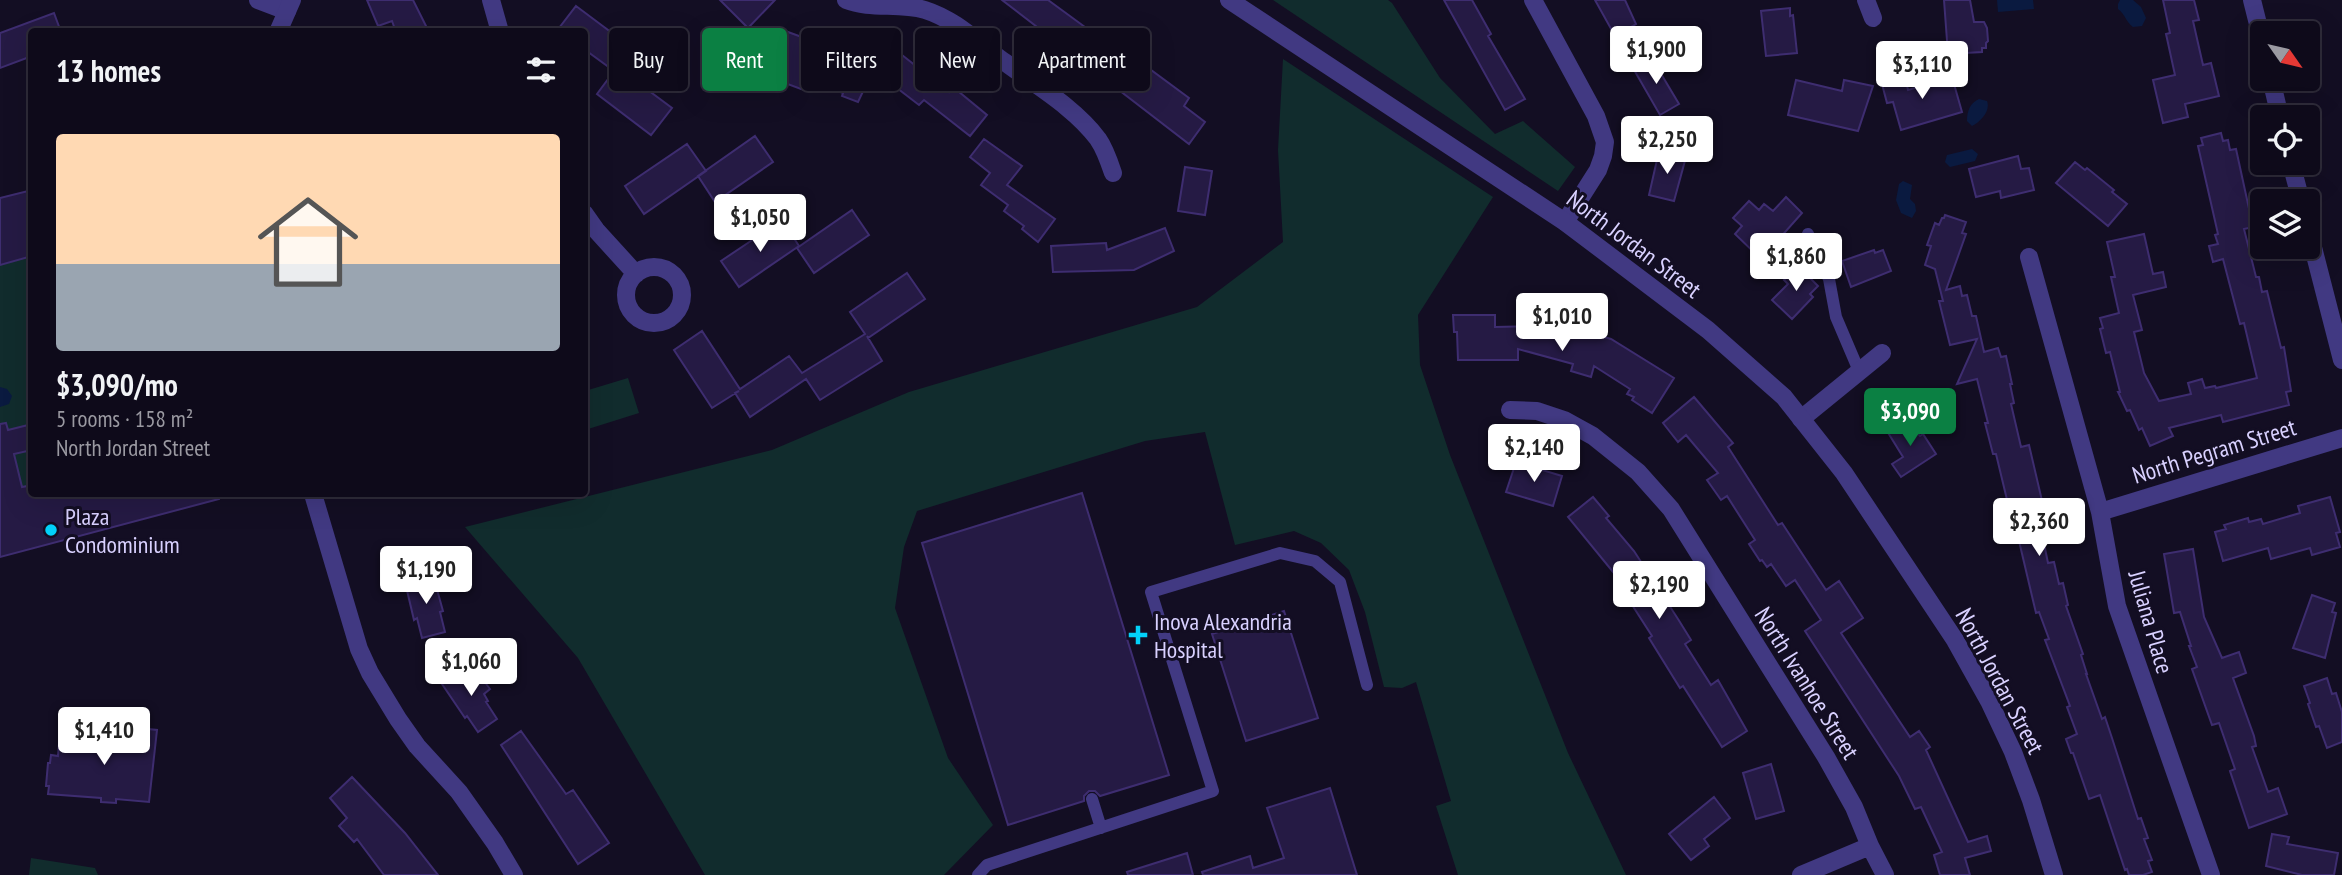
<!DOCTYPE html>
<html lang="en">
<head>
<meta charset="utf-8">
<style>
	body { margin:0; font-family:"PT Sans Narrow",sans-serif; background:#1c1827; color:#f1f3f6; height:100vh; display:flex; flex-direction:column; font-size:26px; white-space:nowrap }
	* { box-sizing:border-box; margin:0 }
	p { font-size:23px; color:#9b9aa2 }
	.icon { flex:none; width:38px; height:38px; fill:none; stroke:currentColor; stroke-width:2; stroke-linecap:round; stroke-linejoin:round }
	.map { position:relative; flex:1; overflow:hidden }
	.details { position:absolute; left:28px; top:28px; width:560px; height:469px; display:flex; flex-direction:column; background:#0e0a1a; border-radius:7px; box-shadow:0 7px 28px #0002,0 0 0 2px #2e2b39 }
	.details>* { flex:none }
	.top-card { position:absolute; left:609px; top:28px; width:665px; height:63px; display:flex; gap:14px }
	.needle { width:46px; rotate:124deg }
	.fabs { position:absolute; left:2250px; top:21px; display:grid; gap:14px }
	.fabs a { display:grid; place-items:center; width:70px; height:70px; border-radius:7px; background:#0e0a1a; box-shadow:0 7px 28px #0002,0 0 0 2px #2e2b39; font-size:35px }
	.price { position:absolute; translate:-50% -60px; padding:0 16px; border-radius:7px; background:#fff; color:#222; font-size:23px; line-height:46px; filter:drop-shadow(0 2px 4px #0008) }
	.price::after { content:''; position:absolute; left:50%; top:42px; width:21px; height:16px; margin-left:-10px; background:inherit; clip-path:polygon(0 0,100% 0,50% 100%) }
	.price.current { background:#0b8043; color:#fff }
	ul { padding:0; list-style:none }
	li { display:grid; align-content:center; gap:14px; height:371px; padding:0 28px }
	li span { display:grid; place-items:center; height:217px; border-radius:7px; color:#555 }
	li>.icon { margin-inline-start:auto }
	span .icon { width:126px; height:126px; fill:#fffc; stroke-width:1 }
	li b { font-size:30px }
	h2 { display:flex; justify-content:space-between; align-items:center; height:84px; padding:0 28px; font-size:30px }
	.pill { padding:0 24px; border-radius:7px; background:#0e0a1a; box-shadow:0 7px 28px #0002,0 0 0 2px #2e2b39; font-size:24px; line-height:63px }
	.pill.current { background:#0b8043; color:#fff }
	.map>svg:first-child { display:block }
	.green { fill:#112c2d }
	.water { fill:#0a1a40 }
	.building { fill:#251a44; stroke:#3e2d70; stroke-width:2 }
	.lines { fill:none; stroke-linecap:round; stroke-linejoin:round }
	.service { stroke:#413982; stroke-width:12 }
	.minor { stroke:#413982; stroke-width:18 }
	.tertiary { stroke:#413982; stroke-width:18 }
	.poi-dot { fill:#02d1f9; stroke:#130e23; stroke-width:2.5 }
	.labels { text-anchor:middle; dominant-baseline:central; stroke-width:6; stroke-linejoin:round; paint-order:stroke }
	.street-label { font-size:24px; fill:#d9d1ff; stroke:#130e23 }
	.poi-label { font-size:24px; fill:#d9d1ff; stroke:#130e23; text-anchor:start }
</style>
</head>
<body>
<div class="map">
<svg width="2342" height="875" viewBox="0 0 2342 875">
	<rect width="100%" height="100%" fill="#130e23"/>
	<path class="green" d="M 1273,0 L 1388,0 L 1392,3 L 1440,78 L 1495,134 L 1523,121 L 1575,167 L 1558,191 Z
		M 1283,59 L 1493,197 L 1418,315 L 1420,365 L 1450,455 L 1568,753 L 1626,875 L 1458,875 L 1436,806 L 1451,801 L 1416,682 L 1402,688 L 1384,687 L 1365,612 L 1349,570 L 1321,543 L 1294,531 L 1235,545 L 1205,432 L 1145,441 L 917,511 L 904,547 L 895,608 L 948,758 L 993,825 L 944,875 L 705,875 L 578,658 L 465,527 L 772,450 L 909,392 L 1197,307 L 1283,242 L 1278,150 Z
		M 31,256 L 31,485 L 0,493 L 0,265 Z
		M 628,378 L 639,413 L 585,430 L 585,391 Z
		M 31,858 L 95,868 L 98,875 L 29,875 Z"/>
	<path class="water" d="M 1997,0 L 2033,0 L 2034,9 L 1998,12 Z
		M 2120,0 L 2133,0 L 2141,7 L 2146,18 L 2142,26 L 2133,27 C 2126,22 2125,14 2118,9 L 2118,4 Z
		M 1979,99 L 1987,101 C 1991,111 1980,122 1972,126 L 1967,121 C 1967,111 1970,103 1979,99 Z
		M 1972,149 L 1978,154 L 1975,161 L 1950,167 L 1945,162 L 1947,155 Z
		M 1903,181 L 1912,185 L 1910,199 L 1915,204 L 1916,211 L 1912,218 L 1901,213 L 1896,200 L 1899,184 Z
		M 0,387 L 7,389 L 12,396 L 9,404 L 0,407 Z"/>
	<path class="building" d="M 367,0 L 413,0 L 429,32 L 396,32 L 392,21 L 378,26 Z
		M 720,0 L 775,0 L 748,28 Z
		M 1002,0 L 1048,0 L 1115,49 L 1113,51 L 1146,77 L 1151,70 L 1189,98 L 1184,106 L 1205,122 L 1189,144 Z
		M 1444,0 L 1472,0 L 1491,34 L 1488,36 L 1525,99 L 1505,110 Z
		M 1595,0 L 1625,0 L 1636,24 L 1615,36 Z
		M 1944,0 L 1970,0 L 1974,22 L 1984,22 L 1987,28 L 1988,41 L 1986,43 L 1986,48 L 1982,48 L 1982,52 L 1948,54 Z
		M 2163,0 L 2194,0 L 2199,20 L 2193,21 L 2203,65 L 2211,63 L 2219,96 L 2185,104 L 2188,117 L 2163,123 L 2153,80 L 2175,75 L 2166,34 L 2170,33 Z
		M 576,6 L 632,48 L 617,67 L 672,108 L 651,135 L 597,94 L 614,71 L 584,49 L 584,32 L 556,32 Z
		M 1790,8 L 1790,16 L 1793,15 L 1797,53 L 1766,56 L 1761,11 Z
		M 54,13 L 61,32 L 32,32 L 32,56 L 0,68 L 0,33 Z
		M 777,28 L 876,64 L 858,102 L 842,96 L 843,93 L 806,78 L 801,89 L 774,79 L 782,57 L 768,51 Z
		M 902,55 L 949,92 L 953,87 L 987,115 L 970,136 L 924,100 L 919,105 L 884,78 Z
		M 1651,57 L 1679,104 L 1660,115 L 1633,68 Z
		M 1905,77 L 1908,90 L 1952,77 L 1962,112 L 1901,130 L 1893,102 L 1887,103 L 1882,84 Z
		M 1796,80 L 1842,91 L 1844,80 L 1873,86 L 1858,131 L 1788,115 Z
		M 2221,133 L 2223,141 L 2228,140 L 2230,150 L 2236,149 L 2253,227 L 2244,229 L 2256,277 L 2259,277 L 2262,292 L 2267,291 L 2281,348 L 2284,347 L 2291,391 L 2286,392 L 2289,405 L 2223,422 L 2221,415 L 2169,428 L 2173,436 L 2150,446 L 2142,428 L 2139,430 L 2130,410 L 2127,411 L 2118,392 L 2120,392 L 2110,352 L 2106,353 L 2100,329 L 2103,328 L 2100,318 L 2119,313 L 2111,277 L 2115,277 L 2107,242 L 2144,234 L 2153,274 L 2163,272 L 2166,287 L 2133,295 L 2142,330 L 2134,332 L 2144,373 L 2159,401 L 2191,394 L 2188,383 L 2202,379 L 2205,388 L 2215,386 L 2216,388 L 2257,378 L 2244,323 L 2240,324 L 2223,259 L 2213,262 L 2209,246 L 2218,244 L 2215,235 L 2218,234 L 2198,146 L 2203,145 L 2201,138 Z
		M 755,136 L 773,162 L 715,202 L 698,176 Z
		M 984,139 L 1022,166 L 1007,185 L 1055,219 L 1038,242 L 1022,229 L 1024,226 L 1004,211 L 1008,205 L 981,185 L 990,173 L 970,157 Z
		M 687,144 L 706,171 L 644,214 L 625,186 Z
		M 1659,151 L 1686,157 L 1674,201 L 1649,195 Z
		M 2018,156 L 2021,169 L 2029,168 L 2034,190 L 2001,198 L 2000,191 L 1976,197 L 1969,169 Z
		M 2075,162 L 2085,170 L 2087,168 L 2114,190 L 2112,192 L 2127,204 L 2108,226 L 2056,183 Z
		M 1185,167 L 1212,171 L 1205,215 L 1178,211 Z
		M 32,190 L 32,256 L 0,265 L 0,198 Z
		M 1786,197 L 1802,213 L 1761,259 L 1735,234 L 1742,226 L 1733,218 L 1749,201 L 1759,210 L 1764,204 L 1773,211 Z
		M 852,210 L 869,235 L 814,273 L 797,248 Z
		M 1945,215 L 1966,222 L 1962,233 L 1966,234 L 1946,290 L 1960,286 L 1962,296 L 1967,295 L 1972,316 L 1976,316 L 1984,352 L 1998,348 L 2001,357 L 2006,356 L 2012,384 L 2010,384 L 2014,403 L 2011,404 L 2021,447 L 2029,445 L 2043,505 L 2040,505 L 2045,528 L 2041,529 L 2048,563 L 2054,562 L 2059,584 L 2063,583 L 2068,605 L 2066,606 L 2083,654 L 2081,655 L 2087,674 L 2086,674 L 2102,719 L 2105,717 L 2112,738 L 2138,819 L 2141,818 L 2148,838 L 2144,839 L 2152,860 L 2148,861 L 2152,872 L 2143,875 L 2129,875 L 2127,869 L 2125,870 L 2100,795 L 2089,799 L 2073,753 L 2071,753 L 2066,739 L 2077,734 L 2067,707 L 2070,706 L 2045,640 L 2049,639 L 2039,612 L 2036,613 L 2011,507 L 2009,508 L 1996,454 L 1993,454 L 1985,423 L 1988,423 L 1977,379 L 1957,384 L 1977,339 L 1950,345 L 1939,301 L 1943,301 L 1935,269 L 1925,265 L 1931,246 L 1927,245 L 1935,223 L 1939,225 L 1942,218 L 1944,218 Z
		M 782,220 L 799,246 L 739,287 L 721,261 Z
		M 1165,228 L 1174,251 L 1134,270 L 1053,272 L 1051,246 L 1106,243 L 1107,250 Z
		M 1874,250 L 1875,253 L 1883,250 L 1891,271 L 1851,287 L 1842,261 Z
		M 1798,266 L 1818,286 L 1810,294 L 1813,297 L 1792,319 L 1772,300 L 1788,284 L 1784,280 Z
		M 907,273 L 925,299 L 868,338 L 867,336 L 882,361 L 820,400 L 806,379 L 750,417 L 735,393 L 739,391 L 712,408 L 674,350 L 702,331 L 740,389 L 789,356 L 802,373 L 865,334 L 850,312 Z
		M 1453,315 L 1495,315 L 1495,327 L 1543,326 L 1545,320 L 1611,339 L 1674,378 L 1652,413 L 1632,400 L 1634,397 L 1627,394 L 1630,389 L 1594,366 L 1591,377 L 1571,371 L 1573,364 L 1518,349 L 1518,360 L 1458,360 L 1457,332 L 1454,332 Z
		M 1694,397 L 1733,443 L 1728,447 L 1778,525 L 1782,523 L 1826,590 L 1839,581 L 1863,618 L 1841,633 L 1910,737 L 1919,731 L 1930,747 L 1926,750 L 1968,842 L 1987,836 L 1991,851 L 1965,858 L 1970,875 L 1940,875 L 1934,855 L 1942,852 L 1921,807 L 1915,809 L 1899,776 L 1805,631 L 1821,620 L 1795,580 L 1786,586 L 1771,564 L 1767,567 L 1762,560 L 1760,561 L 1749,544 L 1755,540 L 1727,496 L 1721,500 L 1707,480 L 1718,473 L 1686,435 L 1678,442 L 1663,423 Z
		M 1906,419 L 1920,436 L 1923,434 L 1936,454 L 1901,477 L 1892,464 L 1903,457 L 1887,431 Z
		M 6,423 L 8,430 L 32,424 L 32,450 L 14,454 L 22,487 L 32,485 L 32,494 L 219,494 L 219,499 L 0,557 L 0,424 Z
		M 1516,462 L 1562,476 L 1553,506 L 1506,492 Z
		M 1082,493 L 1169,775 L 1100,796 L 1095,791 L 1089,791 L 1084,796 L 1084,801 L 1008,825 L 922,543 Z
		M 1593,497 L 1609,516 L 1606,518 L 1634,551 L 1678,619 L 1691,640 L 1685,644 L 1711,685 L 1718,680 L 1747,731 L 1722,747 L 1683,686 L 1680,688 L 1649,638 L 1652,636 L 1616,580 L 1618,578 L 1568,517 Z
		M 2330,497 L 2340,532 L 2336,533 L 2340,547 L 2312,555 L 2310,548 L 2271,559 L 2268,548 L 2223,561 L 2215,532 L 2226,529 L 2224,525 L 2248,518 L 2249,522 L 2261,519 L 2263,524 L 2300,513 L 2298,506 Z
		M 2193,549 L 2204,617 L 2222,658 L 2239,652 L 2246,673 L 2233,678 L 2254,736 L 2256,746 L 2252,747 L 2268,792 L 2278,788 L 2287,814 L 2249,828 L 2230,771 L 2235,769 L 2219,723 L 2212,725 L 2192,669 L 2197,667 L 2189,646 L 2191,646 L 2180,612 L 2174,613 L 2164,554 Z
		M 433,575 L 443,611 L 440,612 L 445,632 L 422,638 L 417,618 L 414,620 L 405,582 Z
		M 2312,595 L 2335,603 L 2332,612 L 2336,613 L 2325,658 L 2293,648 Z
		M 1284,611 L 1318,718 L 1246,741 L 1212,634 Z
		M 466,667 L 475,681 L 481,677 L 490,689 L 484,694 L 488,701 L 486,702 L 497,719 L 478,732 L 467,716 L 465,718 L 442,684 Z
		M 2327,678 L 2332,694 L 2336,693 L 2342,712 L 2342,742 L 2327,748 L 2319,726 L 2316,727 L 2308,704 L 2310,703 L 2304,686 Z
		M 128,727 L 157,730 L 149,802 L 116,799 L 116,803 L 101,802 L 101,798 L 48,794 L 49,786 L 46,786 L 48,763 L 50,763 L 51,755 L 58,756 L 60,731 L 80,733 L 80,739 L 127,743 Z
		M 521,731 L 566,794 L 573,790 L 609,843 L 578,864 L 501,745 Z
		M 1771,764 L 1784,811 L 1756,819 L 1743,773 Z
		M 352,777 L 405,833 L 438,875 L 384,875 L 357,839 L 354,842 L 339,826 L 347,818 L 330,798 Z
		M 1330,788 L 1357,875 L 1203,875 L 1202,872 L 1250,856 L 1253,868 L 1284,858 L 1267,808 Z
		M 1714,797 L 1730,818 L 1704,839 L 1709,846 L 1691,860 L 1669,834 Z
		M 2272,834 L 2289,837 L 2287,844 L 2338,853 L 2334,875 L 2302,875 L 2266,866 Z
		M 1187,853 L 1193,875 L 1128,875 L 1127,872 Z"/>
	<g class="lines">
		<path class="service" d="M 1808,234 L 1829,279 L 1836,317 L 1859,371
			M 1092,799 L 1101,828
			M 978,875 L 987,865 L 1213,791 L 1151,592 L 1280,553 L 1315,561 L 1340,582 L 1367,685"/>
		<path class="minor" d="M 258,0 L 287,11
			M 491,0 L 500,32
			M 846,0 C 871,10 899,2 925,10 C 957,20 980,45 1006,63 C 1037,86 1075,108 1098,139 C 1105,149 1109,161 1113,173
			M 1533,0 L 1596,116 L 1605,142 L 1603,156 L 1598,170 L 1565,222
			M 1866,0 L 1873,18
			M 2252,0 L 2263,44
			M 2271,79 L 2280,117
			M 2291,163 L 2301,201
			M 584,213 L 596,230 L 636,274
			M 2308,228 L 2342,360
			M 2029,257 L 2100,512 L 2117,606 L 2211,875
			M626 295a28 28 0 1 1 56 0a28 28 0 1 1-56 0Z
			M 1510,410 L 1537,411 L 1564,420 L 1593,436 L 1638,472 L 1671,509 L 1826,757 L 1854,807 L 1870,846 L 1885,875
			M 1801,419 L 1882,353
			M 2100,512 L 2342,438
			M 1801,875 L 1870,846"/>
		<path class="tertiary" d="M 1229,0 L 1565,222 L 1708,330 L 1784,397 L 1844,473 L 1955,640 L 1989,701 L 2013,752 L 2031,800 L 2054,875
			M 278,32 L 292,0
			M 313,494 L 359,649 L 370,673 L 398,719 L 417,746 L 459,792 L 495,843 L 514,875"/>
	</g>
	<g class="poi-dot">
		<circle cx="51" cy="530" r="7"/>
		<path d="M1134.5 624.5h7v7h7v7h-7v7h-7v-7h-7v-7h7z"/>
	</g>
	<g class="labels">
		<g class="street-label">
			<text transform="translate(1634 244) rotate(37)">North Jordan Street</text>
			<text transform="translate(2214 451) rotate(-17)">North Pegram Street</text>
			<text transform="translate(2151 622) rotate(74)">Juliana Place</text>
			<text transform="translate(2000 681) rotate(62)">North Jordan Street</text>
			<text transform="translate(1807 683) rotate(58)">North Ivanhoe Street</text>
		</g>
		<g class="poi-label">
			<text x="65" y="516">Plaza<tspan x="65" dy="28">Condominium</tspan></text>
			<text x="1154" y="621">Inova Alexandria<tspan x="1154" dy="28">Hospital</tspan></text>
		</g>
	</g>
</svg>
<div class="fabs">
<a><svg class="needle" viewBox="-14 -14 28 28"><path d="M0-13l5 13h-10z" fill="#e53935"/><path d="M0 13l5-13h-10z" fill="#9b9aa2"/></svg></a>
<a><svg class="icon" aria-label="locate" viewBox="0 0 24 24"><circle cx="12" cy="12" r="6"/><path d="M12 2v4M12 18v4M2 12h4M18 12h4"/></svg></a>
<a><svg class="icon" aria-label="layers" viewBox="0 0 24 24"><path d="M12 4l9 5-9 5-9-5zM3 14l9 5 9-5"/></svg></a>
</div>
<b class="price" style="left:1656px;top:86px">$1,900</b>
<b class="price" style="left:1922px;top:101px">$3,110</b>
<b class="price" style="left:1667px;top:176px">$2,250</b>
<b class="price" style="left:760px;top:254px">$1,050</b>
<b class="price" style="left:1796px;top:293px">$1,860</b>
<b class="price" style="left:1562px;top:353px">$1,010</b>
<b class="price current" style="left:1910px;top:448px">$3,090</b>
<b class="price" style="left:1534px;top:484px">$2,140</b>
<b class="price" style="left:2039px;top:558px">$2,360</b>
<b class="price" style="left:426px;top:606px">$1,190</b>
<b class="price" style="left:1659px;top:621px">$2,190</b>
<b class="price" style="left:471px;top:698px">$1,060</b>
<b class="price" style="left:104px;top:767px">$1,410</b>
<div class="top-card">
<a class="pill">Buy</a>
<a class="pill current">Rent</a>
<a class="pill">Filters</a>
<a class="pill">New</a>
<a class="pill">Apartment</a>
</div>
<section class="details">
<h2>13 homes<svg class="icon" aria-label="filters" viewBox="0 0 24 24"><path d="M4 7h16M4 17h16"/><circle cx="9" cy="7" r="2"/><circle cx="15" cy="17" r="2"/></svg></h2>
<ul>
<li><span style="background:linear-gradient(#ffd9b3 60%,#9aa5b1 0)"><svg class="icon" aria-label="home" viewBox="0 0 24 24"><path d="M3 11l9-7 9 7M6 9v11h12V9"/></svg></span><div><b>$3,090/mo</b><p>5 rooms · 158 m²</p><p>North Jordan Street</p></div></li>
</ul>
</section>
</div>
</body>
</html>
